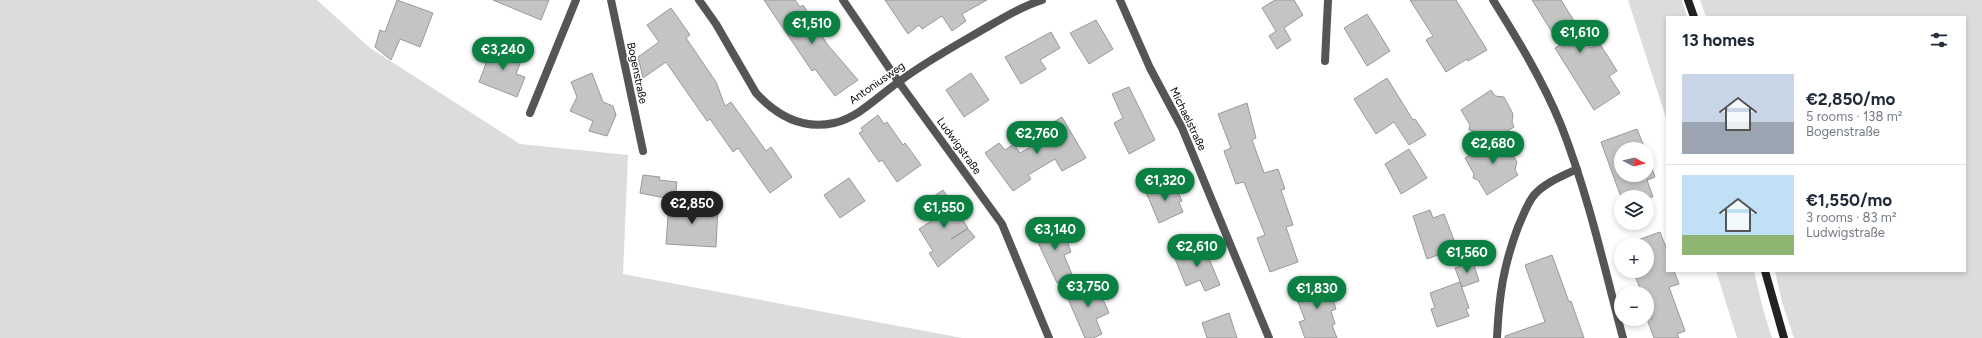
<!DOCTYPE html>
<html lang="en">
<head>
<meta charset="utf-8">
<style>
	body { margin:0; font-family:Figtree,sans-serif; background:#f2f2f3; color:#1f2937; height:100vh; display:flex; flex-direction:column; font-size:15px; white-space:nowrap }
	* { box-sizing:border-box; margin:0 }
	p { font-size:13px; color:#747a83 }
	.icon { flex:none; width:22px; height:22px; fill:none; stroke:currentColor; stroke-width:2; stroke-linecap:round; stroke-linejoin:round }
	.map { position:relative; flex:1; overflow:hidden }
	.sheet { position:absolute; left:1666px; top:16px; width:300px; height:256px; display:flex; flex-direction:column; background:#fff; border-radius:0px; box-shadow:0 2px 6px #0003 }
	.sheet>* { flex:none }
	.needle { width:26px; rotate:97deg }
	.buttons { position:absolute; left:1614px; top:142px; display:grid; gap:8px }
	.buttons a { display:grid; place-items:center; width:40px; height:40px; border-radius:50%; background:#fff; box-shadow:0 2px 6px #0003; font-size:20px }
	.price { position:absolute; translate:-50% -34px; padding:0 9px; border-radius:14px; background:#0b8043; color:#fff; font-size:13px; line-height:26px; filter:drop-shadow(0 1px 2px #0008) }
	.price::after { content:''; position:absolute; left:50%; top:24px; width:12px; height:9px; margin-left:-6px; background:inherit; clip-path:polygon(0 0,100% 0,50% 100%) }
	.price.selected { background:#222; color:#fff }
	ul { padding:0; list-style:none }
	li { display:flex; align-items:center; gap:12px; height:100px; padding:0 16px }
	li+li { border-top:1px solid #e0e1e3 }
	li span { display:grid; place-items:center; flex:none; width:112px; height:80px; border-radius:0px; color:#555 }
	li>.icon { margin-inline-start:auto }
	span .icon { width:48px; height:48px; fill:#fffc; stroke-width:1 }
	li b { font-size:17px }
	h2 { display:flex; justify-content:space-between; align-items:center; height:48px; padding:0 16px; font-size:17px }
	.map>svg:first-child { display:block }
	.green { fill:#dcdcdc }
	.building { fill:#c4c4c4; stroke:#999 }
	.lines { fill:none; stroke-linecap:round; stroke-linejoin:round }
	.minor { stroke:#555; stroke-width:8 }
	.secondary { stroke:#222; stroke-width:8 }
	.labels { text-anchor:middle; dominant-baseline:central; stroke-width:3; stroke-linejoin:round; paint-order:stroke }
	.street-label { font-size:11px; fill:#000; stroke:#fff }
</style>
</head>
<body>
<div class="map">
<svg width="1982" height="338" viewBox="0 0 1982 338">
	<rect width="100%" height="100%" fill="#fff"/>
	<path class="green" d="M 0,0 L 317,0 L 370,48 L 520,144 L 628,155 L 623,274 L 962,338 L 0,338 Z
		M 1628,0 L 1682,0 L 1687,17 L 1667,17 L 1667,121 Z
		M 1700,0 L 1982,0 L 1982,338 L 1794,338 L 1782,302 L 1775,271 L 1965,271 L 1965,17 L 1706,17 Z
		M 1716,271 L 1754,271 L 1763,309 L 1772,338 L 1737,338 Z"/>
	<path class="building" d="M 397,0 L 433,13 L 420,47 L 400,39 L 391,60 L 375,47 L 380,30 L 385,32 Z
		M 493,0 L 549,0 L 541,20 Z
		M 764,0 L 795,0 L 800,7 L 803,5 L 827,44 L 858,80 L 835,96 L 815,69 L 812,71 Z
		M 885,0 L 987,0 L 962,14 L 966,21 L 952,31 L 942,16 L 922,29 L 919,25 L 908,34 Z
		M 1275,0 L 1294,0 L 1303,15 L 1284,28 L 1291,40 L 1277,49 L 1269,36 L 1276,31 L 1262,8 Z
		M 1410,0 L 1456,0 L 1487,50 L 1468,61 L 1467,59 L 1446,72 L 1426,40 L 1433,36 Z
		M 1532,0 L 1561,0 L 1591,48 L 1599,43 L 1609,58 L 1617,71 L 1609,76 L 1620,93 L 1594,110 L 1555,48 L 1560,45 Z
		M 671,8 L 690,35 L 686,38 L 716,82 L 725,106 L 731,102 L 766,151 L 771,147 L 792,177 L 770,193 L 738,148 L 733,152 L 710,119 L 707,121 L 666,62 L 643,78 L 638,57 L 659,42 L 647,25 Z
		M 1367,14 L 1390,51 L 1367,66 L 1344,28 Z
		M 1096,20 L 1113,49 L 1089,64 L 1070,33 Z
		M 1051,32 L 1060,48 L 1040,60 L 1046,69 L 1021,84 L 1005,57 Z
		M 493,45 L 523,56 L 516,74 L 525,77 L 517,97 L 479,82 Z
		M 592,73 L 603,102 L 613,106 L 616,115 L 607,136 L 589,131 L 593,121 L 570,111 L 577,97 L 571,82 Z
		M 971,73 L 989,100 L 964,117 L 946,90 Z
		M 1387,78 L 1413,120 L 1415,119 L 1426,135 L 1409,145 L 1394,122 L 1376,134 L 1354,99 Z
		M 1129,87 L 1155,140 L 1129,154 L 1114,123 L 1123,118 L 1112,94 Z
		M 1491,90 L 1495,96 L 1504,97 L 1513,114 L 1512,122 L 1514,127 L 1499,136 L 1469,130 L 1470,125 L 1461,110 Z
		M 1247,103 L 1256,138 L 1252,140 L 1264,173 L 1278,169 L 1285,189 L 1281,190 L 1293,225 L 1286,227 L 1298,262 L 1270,272 L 1257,238 L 1265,235 L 1244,182 L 1236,184 L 1224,151 L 1231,148 L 1218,114 Z
		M 878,115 L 884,124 L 887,122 L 903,145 L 905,143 L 921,165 L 897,182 L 882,160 L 879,162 L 859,133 L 863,131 L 861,128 Z
		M 1062,117 L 1086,158 L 1062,171 L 1055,159 L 1028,175 L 1031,179 L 1013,191 L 985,153 L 999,143 L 1005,150 L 1014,144 L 1020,153 L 1052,135 L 1047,126 Z
		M 1637,129 L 1645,149 L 1621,149 L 1621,175 L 1647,175 L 1647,155 L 1655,177 L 1647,180 L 1653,197 L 1621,197 L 1601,142 Z
		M 1501,136 L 1517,162 L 1515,170 L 1518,175 L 1487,195 L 1478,180 L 1473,178 L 1474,174 L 1465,158 Z
		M 1409,149 L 1427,178 L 1401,194 L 1385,164 Z
		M 643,175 L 660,177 L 659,180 L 677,182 L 675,200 L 640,193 Z
		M 849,178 L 865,201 L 840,218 L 824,195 Z
		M 1173,181 L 1182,201 L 1179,202 L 1183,212 L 1159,223 L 1146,192 Z
		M 943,190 L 968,228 L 951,239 L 968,229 L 975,237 L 938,267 L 929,253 L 933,251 L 919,229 L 933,220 L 922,204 Z
		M 669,203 L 718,206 L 716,247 L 666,244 Z
		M 1430,210 L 1433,218 L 1444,214 L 1457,248 L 1427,259 L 1413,216 Z
		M 1060,222 L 1071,252 L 1064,255 L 1073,277 L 1057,283 L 1034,234 Z
		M 1660,232 L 1667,250 L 1667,271 L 1674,271 L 1679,284 L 1669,287 L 1685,331 L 1677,334 L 1679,338 L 1654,338 L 1647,319 L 1652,319 L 1647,306 L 1647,293 L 1642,293 L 1633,271 L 1647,271 L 1647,245 L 1624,245 Z
		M 1203,244 L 1220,285 L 1205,291 L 1200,280 L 1186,286 L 1174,256 Z
		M 1552,255 L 1569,302 L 1571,301 L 1584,338 L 1505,338 L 1505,336 L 1545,322 L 1525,265 Z
		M 1473,262 L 1479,281 L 1462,287 L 1455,268 Z
		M 1326,278 L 1336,309 L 1331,311 L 1335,324 L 1332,325 L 1337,338 L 1305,338 L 1299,322 L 1305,320 L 1293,289 Z
		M 1094,279 L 1109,313 L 1096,319 L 1102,334 L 1093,338 L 1085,338 L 1065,292 Z
		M 1460,282 L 1469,308 L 1466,309 L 1469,316 L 1437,327 L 1431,309 L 1435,308 L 1430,293 Z
		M 1229,313 L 1237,338 L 1207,338 L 1202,323 Z"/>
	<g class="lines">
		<path class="minor" d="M 611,0 L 643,151
			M 699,0 L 716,24 L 756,93 C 777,116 802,130 834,123 C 860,117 879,95 900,81 C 924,63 951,48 977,33 C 998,21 1018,8 1042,0
			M 843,0 L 898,81 L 1002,224 L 1049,338
			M 1120,0 L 1150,68 L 1182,128 L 1269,338
			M 1493,0 C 1518,40 1543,81 1561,125 C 1588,194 1604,266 1623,338
			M 1325,61 L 1328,0
			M 530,113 L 576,0
			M 1497,338 C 1499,296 1503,267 1518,227 C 1523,216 1527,203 1535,194 C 1546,182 1563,176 1577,169"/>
		<path class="secondary" d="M 1688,0 L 1694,17
			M 1765,271 L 1784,338"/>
	</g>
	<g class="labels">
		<g class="street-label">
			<text transform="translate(637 73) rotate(78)">Bogenstraße</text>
			<text transform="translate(877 83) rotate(-35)">Antoniusweg</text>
			<text transform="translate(1188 119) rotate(64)">Michaelstraße</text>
			<text transform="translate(959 146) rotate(54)">Ludwigstraße</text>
		</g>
	</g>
</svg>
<div class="buttons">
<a><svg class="needle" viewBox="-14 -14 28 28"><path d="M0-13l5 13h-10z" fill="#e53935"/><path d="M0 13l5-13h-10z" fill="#747a83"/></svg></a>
<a><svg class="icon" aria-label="layers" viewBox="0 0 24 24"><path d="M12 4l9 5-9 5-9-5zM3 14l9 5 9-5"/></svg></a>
<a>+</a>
<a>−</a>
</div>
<b class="price" style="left:812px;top:45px">€1,510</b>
<b class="price" style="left:1580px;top:54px">€1,610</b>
<b class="price" style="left:503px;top:71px">€3,240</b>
<b class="price" style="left:1037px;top:155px">€2,760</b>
<b class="price" style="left:1493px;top:165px">€2,680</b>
<b class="price" style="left:1165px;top:202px">€1,320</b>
<b class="price selected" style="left:692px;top:225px">€2,850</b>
<b class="price" style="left:944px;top:229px">€1,550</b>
<b class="price" style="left:1055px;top:251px">€3,140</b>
<b class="price" style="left:1197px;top:268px">€2,610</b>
<b class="price" style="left:1467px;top:274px">€1,560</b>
<b class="price" style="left:1088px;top:308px">€3,750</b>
<b class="price" style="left:1317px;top:310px">€1,830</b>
<section class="sheet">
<h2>13 homes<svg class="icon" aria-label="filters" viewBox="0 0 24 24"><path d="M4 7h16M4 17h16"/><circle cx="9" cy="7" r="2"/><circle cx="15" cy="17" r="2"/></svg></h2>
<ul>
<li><span style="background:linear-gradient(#c9d6e8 60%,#9aa5b1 0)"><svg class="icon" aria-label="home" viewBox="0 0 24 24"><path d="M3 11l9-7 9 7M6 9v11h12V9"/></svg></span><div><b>€2,850/mo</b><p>5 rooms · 138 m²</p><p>Bogenstraße</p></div></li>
<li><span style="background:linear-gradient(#bfe0f5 75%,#8fb573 0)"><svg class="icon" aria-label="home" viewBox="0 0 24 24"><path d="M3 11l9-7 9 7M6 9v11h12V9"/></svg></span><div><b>€1,550/mo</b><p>3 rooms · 83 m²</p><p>Ludwigstraße</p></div></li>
</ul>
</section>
</div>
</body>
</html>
